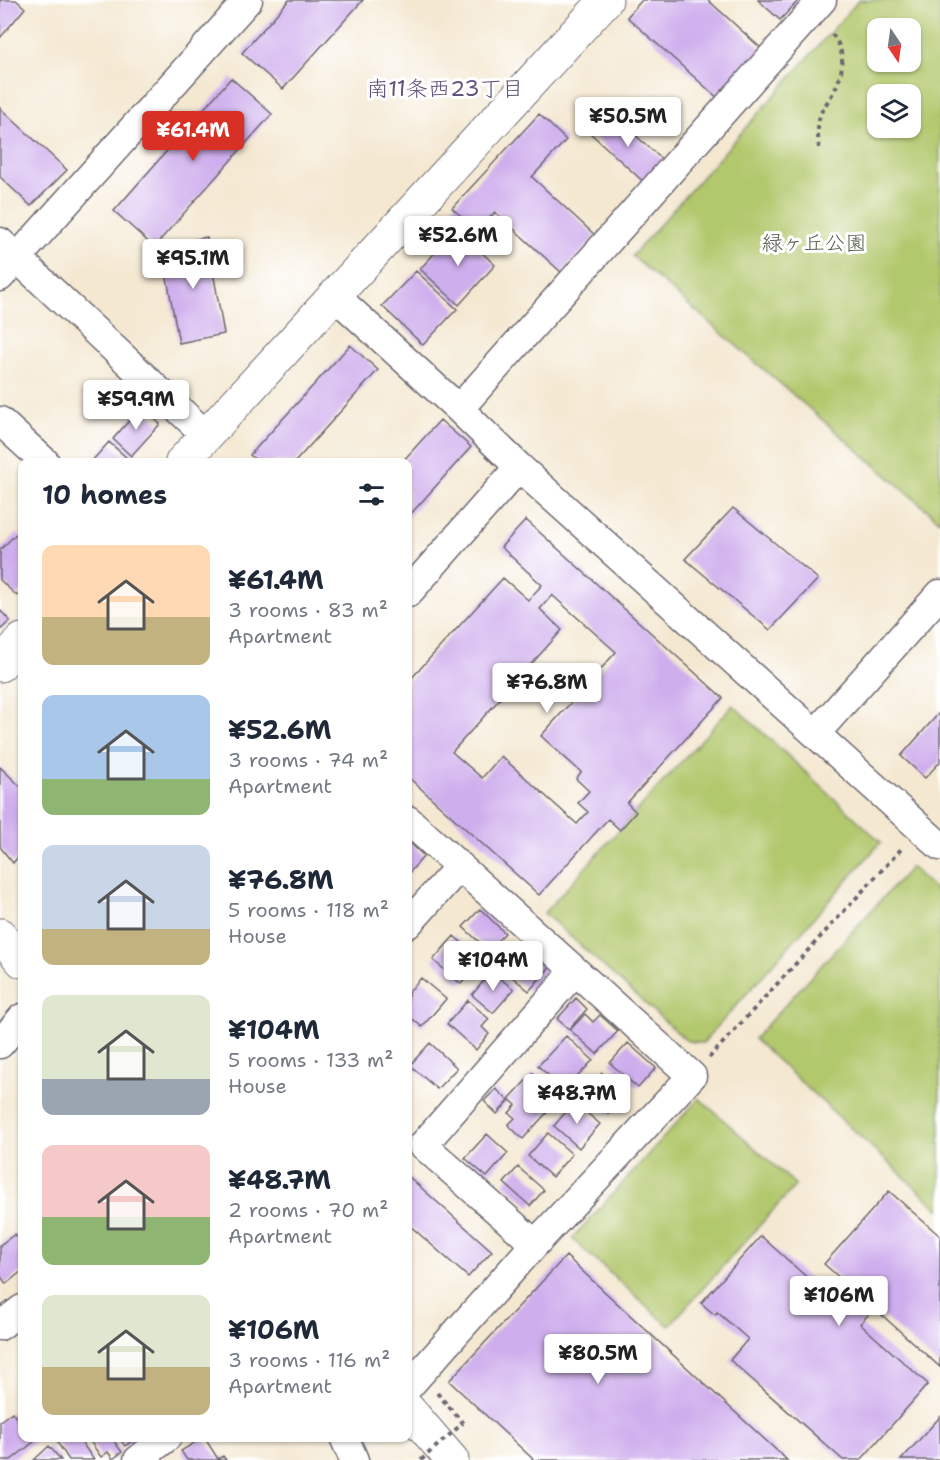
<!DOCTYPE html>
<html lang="en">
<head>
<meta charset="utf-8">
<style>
	body { margin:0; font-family:"Shantell Sans","Klee One",sans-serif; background:#f6f6f7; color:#1f2937; height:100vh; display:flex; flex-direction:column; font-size:22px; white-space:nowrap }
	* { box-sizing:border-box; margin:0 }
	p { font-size:20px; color:#747a83 }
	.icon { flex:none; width:33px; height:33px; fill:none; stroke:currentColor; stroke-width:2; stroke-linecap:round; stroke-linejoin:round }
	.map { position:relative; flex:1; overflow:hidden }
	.drawer { position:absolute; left:18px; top:458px; width:394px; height:984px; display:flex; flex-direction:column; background:#fff; border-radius:12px; box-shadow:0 2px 4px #0004 }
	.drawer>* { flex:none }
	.needle { width:39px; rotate:167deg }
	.buttons { position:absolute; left:867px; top:18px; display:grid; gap:12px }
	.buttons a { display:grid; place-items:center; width:54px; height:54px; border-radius:12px; background:#fff; box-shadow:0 2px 4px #0004; font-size:30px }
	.price { position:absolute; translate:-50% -51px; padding:0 14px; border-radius:6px; background:#fff; color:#222; font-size:20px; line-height:39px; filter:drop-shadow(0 2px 3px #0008) }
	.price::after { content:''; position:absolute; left:50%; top:36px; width:18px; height:14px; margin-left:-9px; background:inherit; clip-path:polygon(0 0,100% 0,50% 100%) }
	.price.on { background:#d93025; color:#fff }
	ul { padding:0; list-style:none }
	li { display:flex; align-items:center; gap:18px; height:150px; padding:0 24px }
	li span { display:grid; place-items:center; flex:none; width:168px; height:120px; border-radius:12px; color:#555 }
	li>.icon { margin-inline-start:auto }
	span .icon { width:72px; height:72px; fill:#fffc; stroke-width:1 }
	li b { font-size:26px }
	h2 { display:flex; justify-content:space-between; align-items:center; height:72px; padding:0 24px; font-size:26px }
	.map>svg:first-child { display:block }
	.green { fill:#b2c86d; stroke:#6a7554; stroke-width:1.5; fill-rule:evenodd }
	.building { fill:#cfaeed; fill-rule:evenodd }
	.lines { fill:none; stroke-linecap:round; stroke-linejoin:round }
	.minor-casing { stroke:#6c6770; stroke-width:31 }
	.tertiary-casing { stroke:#6c6770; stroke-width:35 }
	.primary-casing { stroke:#6c6770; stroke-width:35 }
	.path { stroke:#6c6770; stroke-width:4; stroke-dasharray:4.5 4.5; stroke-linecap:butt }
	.minor { stroke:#fff; stroke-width:28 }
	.tertiary { stroke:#fff; stroke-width:33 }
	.primary { stroke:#fff; stroke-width:33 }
	.path-bridge { stroke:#6c6770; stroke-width:4; stroke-dasharray:4.5 4.5; stroke-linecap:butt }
	.labels { text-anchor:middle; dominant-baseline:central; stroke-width:6; stroke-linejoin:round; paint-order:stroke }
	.park-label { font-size:21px; fill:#545c4c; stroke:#fff }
	.neighbourhood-label { font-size:22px; fill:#5f5379; stroke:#fff }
</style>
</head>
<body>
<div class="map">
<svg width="940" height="1460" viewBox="0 0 940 1460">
	<rect width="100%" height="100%" fill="#fff"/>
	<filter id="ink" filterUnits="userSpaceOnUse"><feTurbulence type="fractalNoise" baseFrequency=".0167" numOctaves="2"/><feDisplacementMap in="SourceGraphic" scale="12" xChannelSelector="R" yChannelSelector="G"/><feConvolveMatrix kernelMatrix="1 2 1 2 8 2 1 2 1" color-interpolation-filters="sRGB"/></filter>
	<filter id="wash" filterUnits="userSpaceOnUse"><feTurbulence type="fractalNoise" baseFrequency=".008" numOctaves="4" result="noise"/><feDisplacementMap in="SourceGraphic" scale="24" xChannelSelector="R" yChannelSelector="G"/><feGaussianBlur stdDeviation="1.35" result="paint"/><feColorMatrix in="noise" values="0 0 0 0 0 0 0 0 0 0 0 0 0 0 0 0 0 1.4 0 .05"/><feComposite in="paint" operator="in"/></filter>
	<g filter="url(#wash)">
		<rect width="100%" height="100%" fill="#f4e8d1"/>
		<path class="green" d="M 859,0 L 934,0 L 940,5 L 940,521 L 632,256 ZM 910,28 L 910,62 L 878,62 L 878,28 ZM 910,94 L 910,128 L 878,128 L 878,94 Z
			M 733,705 L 881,842 L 703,1043 L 687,1041 L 544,913 Z
			M 911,867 L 940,894 L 940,1210 L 754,1039 Z
			M 699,1098 L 796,1185 L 669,1326 L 572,1239 Z"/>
		<g id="blocks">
			<path class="building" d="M 0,0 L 16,0 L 25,8 L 0,38 Z
				M 289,0 L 363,0 L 283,89 L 242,53 Z
				M 642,0 L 708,0 L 764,51 L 720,100 L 627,17 Z
				M 758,0 L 799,0 L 780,20 Z
				M 231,78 L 272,114 L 154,247 L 114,211 Z
				M 0,108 L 67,170 L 31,206 L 0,177 Z
				M 607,109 L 668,165 L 648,186 L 588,131 Z
				M 539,114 L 566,140 L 532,177 L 596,236 L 562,273 L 495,212 L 477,231 L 452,208 Z
				M 457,229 L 495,265 L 459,305 L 420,269 Z
				M 207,237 L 224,334 L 179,343 L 161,246 Z
				M 416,271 L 457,309 L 423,345 L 382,306 Z
				M 350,345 L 378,370 L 295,462 L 258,462 L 250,455 Z
				M 141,407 L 160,424 L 131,456 L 113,439 Z
				M 440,420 L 471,447 L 408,517 L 408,462 L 402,462 Z
				M 109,442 L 128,459 L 125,462 L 91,462 Z
				M 733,508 L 818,579 L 770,630 L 685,559 Z
				M 526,520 L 723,698 L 627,803 L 636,812 L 620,830 L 608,819 L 539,895 L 408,777 L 408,682 L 503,578 L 528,600 L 542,585 L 501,547 ZM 552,595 L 616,652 L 541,736 L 581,772 L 576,779 L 589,791 L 578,803 L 588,812 L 577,824 L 501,756 L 482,778 L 452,752 L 562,630 L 540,609 Z
				M 17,533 L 22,538 L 22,591 L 17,596 L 0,580 L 0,550 Z
				M 0,610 L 10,621 L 0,630 Z
				M 940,712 L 940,762 L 925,778 L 901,756 Z
				M 0,767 L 22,788 L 22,852 L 13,863 L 0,847 Z
				M 408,841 L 424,856 L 408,874 Z
				M 480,909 L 505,933 L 488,950 L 463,927 Z
				M 454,936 L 482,960 L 461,984 L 433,960 Z
				M 526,947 L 550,967 L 529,991 L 505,971 Z
				M 491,972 L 514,989 L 493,1013 L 472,995 Z
				M 421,978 L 446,999 L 422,1027 L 408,1015 L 408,993 Z
				M 576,998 L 587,1009 L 569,1029 L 557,1019 Z
				M 468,1000 L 489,1019 L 482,1027 L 489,1034 L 476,1050 L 447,1024 Z
				M 585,1014 L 593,1022 L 600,1015 L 618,1031 L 597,1054 L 570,1030 Z
				M 566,1036 L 593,1060 L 565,1090 L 538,1066 Z
				M 430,1043 L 457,1068 L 437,1089 L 410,1065 Z
				M 628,1043 L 656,1068 L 638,1088 L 610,1063 Z
				M 533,1073 L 560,1098 L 523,1139 L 508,1125 L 515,1118 L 509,1113 L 516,1105 L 509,1099 Z
				M 602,1073 L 626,1094 L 609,1114 L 584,1093 Z
				M 496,1089 L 509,1101 L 497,1114 L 484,1101 Z
				M 574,1102 L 600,1124 L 579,1148 L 554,1126 Z
				M 548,1133 L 572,1154 L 552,1177 L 528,1156 Z
				M 487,1134 L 508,1153 L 487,1177 L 465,1158 Z
				M 518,1167 L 544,1190 L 530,1206 L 504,1183 Z
				M 408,1176 L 492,1251 L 468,1277 L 408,1224 Z
				M 889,1191 L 940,1236 L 940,1367 L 874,1308 L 860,1324 L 928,1384 L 861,1460 L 843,1460 L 730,1360 L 748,1339 L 717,1312 L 715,1315 L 701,1303 L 761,1236 L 842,1309 L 857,1293 L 824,1264 Z
				M 15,1234 L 22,1244 L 22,1271 L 6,1284 L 0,1275 L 0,1245 Z
				M 566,1256 L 787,1460 L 534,1460 L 449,1381 Z
				M 12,1412 L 22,1426 L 22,1437 L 31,1437 L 35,1441 L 11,1460 L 0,1460 L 0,1421 Z
				M 940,1417 L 940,1460 L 901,1460 Z
				M 63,1437 L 78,1437 L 94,1460 L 69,1460 L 57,1442 Z
				M 87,1437 L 111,1437 L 122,1452 L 113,1459 L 108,1452 L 101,1457 Z
				M 118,1437 L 138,1437 L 125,1446 Z
				M 204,1437 L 218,1459 L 223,1456 L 226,1460 L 187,1460 L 181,1451 Z
				M 49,1446 L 61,1460 L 34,1460 Z"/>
		</g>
	</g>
	<g filter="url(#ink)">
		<use href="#blocks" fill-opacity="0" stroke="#6c6770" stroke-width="1.5"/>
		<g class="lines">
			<defs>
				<path id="minor" d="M 0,242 L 206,435
					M 0,277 L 248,0
					M 335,296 L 459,409 L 519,467 L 940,846
					M 459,409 L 822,0
					M 0,421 L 45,462
					M 408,593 L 519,467
					M 816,733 L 940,594
					M 408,820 L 692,1076 L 535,1244 L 408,1387
					M 408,924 L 460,866
					M 0,1044 L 22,1018
					M 535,1244 L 423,1145 L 575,971
					M 0,1326 L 22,1309
					M 344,1437 L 354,1460
					M 138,1460 L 167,1437"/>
				<path id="tertiary" d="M 182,462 L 606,0
					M 0,665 L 22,640"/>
				<path id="primary" d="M 0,935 L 22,961
					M 408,1409 L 452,1460"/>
			</defs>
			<use href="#minor" class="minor-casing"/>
			<use href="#tertiary" class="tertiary-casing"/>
			<use href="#primary" class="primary-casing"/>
			<path class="path" d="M 819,148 C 818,138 817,126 820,115 C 823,107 830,99 834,91 C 845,70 846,48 829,31
				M 709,1058 L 903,847
				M 437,1393 L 463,1423"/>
			<use href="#minor" class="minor"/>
			<use href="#tertiary" class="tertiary"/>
			<use href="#primary" class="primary"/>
			<path class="path-bridge" d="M 421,1460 L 463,1423"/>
		</g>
	</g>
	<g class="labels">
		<g class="park-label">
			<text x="814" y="243">緑ヶ丘公園</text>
		</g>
		<g class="neighbourhood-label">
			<text x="445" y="88">南11条西23丁目</text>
		</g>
	</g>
</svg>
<div class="buttons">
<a><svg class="needle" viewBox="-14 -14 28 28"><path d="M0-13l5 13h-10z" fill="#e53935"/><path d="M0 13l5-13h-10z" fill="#747a83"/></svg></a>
<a><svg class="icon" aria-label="layers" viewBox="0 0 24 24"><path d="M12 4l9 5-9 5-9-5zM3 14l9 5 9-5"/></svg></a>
</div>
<b class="price" style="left:628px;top:148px">¥50.5M</b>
<b class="price on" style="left:193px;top:162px">¥61.4M</b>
<b class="price" style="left:458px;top:267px">¥52.6M</b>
<b class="price" style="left:193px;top:290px">¥95.1M</b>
<b class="price" style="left:136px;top:431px">¥59.9M</b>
<b class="price" style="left:547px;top:714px">¥76.8M</b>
<b class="price" style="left:493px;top:992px">¥104M</b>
<b class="price" style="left:577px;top:1125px">¥48.7M</b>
<b class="price" style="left:839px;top:1327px">¥106M</b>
<b class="price" style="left:598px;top:1385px">¥80.5M</b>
<section class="drawer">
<h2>10 homes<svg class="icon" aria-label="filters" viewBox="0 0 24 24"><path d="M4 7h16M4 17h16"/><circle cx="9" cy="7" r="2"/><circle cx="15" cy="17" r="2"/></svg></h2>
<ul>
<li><span style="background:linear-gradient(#ffd9b3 60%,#c2b280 0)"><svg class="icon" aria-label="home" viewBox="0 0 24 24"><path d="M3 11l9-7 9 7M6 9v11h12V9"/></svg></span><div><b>¥61.4M</b><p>3 rooms · 83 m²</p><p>Apartment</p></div></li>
<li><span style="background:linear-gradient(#a9c7e8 70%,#8fb573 0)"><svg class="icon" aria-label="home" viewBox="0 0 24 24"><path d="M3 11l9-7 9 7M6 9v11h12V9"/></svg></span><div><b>¥52.6M</b><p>3 rooms · 74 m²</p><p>Apartment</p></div></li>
<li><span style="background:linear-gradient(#c9d6e8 70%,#c2b280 0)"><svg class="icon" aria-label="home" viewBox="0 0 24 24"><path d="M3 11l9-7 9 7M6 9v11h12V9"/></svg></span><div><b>¥76.8M</b><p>5 rooms · 118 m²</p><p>House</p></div></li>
<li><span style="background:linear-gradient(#dfe7d0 70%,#9aa5b1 0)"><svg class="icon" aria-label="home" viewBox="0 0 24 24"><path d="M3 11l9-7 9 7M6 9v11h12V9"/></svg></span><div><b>¥104M</b><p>5 rooms · 133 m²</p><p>House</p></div></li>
<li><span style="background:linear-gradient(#f6c9c9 60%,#8fb573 0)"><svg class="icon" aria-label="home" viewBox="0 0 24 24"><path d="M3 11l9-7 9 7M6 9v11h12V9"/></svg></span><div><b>¥48.7M</b><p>2 rooms · 70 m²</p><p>Apartment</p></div></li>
<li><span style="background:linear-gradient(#dfe7d0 60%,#c2b280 0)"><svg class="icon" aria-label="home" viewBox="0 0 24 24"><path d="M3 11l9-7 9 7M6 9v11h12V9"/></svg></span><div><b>¥106M</b><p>3 rooms · 116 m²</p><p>Apartment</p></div></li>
</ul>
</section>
</div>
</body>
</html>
